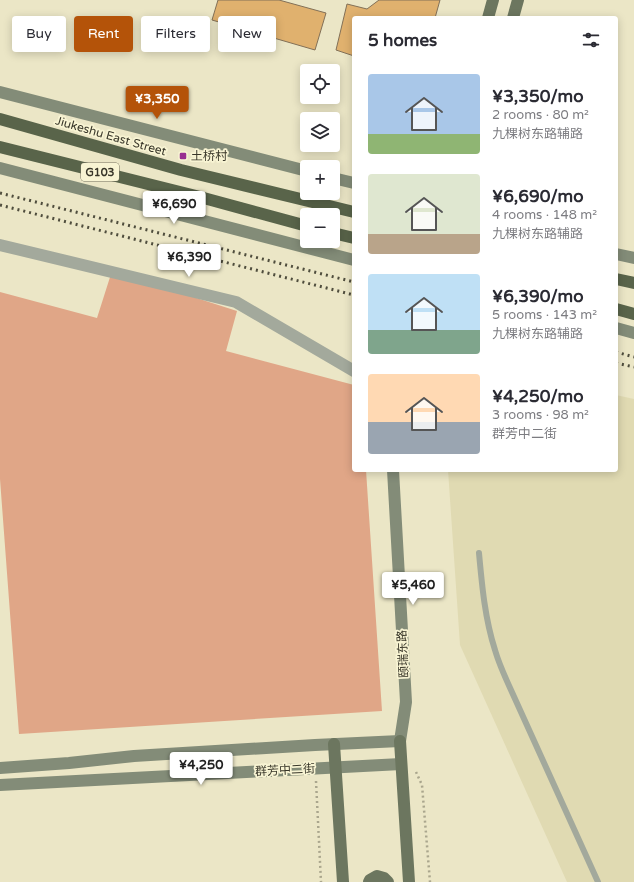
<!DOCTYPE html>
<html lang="en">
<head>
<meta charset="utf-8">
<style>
	body { margin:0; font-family:"Varela Round","Noto Sans SC",sans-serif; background:#f7f7f7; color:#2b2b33; height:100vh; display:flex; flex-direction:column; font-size:15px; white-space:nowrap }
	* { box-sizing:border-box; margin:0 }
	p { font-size:13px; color:#7c7c81 }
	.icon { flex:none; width:22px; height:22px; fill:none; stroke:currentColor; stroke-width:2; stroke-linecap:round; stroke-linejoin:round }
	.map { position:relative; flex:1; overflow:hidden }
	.side { position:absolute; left:352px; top:16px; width:266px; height:456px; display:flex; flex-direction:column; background:#fff; border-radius:4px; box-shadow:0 2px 10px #0003 }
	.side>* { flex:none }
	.guide { position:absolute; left:12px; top:16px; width:280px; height:36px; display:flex; gap:8px }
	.buttons { position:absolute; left:300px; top:64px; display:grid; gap:8px }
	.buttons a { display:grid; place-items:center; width:40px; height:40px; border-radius:4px; background:#fff; box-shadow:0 2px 10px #0003; font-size:20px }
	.price { position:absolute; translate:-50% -34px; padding:0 9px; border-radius:4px; background:#fff; color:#222; font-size:13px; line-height:26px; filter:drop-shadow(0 1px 2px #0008) }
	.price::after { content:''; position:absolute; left:50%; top:24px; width:12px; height:9px; margin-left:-6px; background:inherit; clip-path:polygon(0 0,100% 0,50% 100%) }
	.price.on { background:#b45309; color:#fff }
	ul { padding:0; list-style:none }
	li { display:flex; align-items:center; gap:12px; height:100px; padding:0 16px }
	li span { display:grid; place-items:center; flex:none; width:112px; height:80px; border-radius:4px; color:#555 }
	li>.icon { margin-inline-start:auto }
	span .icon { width:48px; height:48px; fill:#fffc; stroke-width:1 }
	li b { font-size:17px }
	h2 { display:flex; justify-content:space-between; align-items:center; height:48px; padding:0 16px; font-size:17px }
	.chip { padding:0 14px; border-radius:4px; background:#fff; box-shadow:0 2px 10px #0003; font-size:14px; line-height:36px }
	.chip.on { background:#b45309; color:#fff }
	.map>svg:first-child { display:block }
	.built { fill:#e0dab2 }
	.green { fill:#e0a687 }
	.building { fill:#e0b16e; stroke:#827057 }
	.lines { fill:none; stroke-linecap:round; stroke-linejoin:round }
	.path { stroke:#aaa68d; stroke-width:2.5; stroke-dasharray:2 3; stroke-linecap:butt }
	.lane { stroke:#a3a99c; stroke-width:6 }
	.street { stroke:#a3a99c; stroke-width:12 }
	.secondary { stroke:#838c78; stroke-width:12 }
	.primary { stroke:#6c765f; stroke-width:12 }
	.highway { stroke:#59644a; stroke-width:12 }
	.rail { stroke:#4f4d3d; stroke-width:3; stroke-dasharray:2 4; stroke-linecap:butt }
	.poi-dot { fill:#982e90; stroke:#f8f4d3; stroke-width:1.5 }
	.labels { text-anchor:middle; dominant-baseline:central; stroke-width:3.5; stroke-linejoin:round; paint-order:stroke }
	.shield { fill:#f8f4d3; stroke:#726f5c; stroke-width:1 }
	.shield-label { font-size:11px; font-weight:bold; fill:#383629 }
	.street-label { font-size:12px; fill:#383629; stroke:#f8f4d3 }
	.poi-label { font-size:12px; fill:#383629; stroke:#f8f4d3; text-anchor:start }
</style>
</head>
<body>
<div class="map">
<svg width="634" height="882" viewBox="0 0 634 882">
	<rect width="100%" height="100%" fill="#ebe6c6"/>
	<path class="built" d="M 616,395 L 634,399 L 634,882 L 567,882 L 460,645 L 448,470 L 616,470 Z"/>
	<path class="green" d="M 111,274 L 187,295 L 237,311 L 226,351 L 354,385 L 354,470 L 366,470 L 382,711 L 19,734 L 0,479 L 0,292 L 97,318 Z"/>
	<path class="building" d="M 218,0 L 279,0 L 326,13 L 315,50 L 212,20 Z
		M 379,0 L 440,0 L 435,18 L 354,18 L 354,56 L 336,50 L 347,4 L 367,9 Z"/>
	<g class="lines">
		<path class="path" d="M 416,772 L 422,785 L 430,882
			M 316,781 L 321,882"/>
		<path class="lane" d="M 479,553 C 482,586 485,619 495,650 C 499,664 505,677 511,690 L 598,882"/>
		<path class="street" d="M 0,245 L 236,302 L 354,371"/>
		<path class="secondary" d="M 0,92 L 307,171
			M 0,168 L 354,260
			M 333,178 L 354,183
			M 616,254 L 634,258
			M 616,328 L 634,333
			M 0,768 L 69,763 L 134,756 L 315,745 L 400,741 L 406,702 L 393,470
			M 0,785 L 401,764"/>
		<path class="primary" d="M 488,18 L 493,0
			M 513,18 L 518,0
			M 400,741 L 409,882
			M 334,744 L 343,882
			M 369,882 L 370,880 L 377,876 L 384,878 L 388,882"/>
		<path class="highway" d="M 0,119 L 181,170 L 354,212
			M 0,147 L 200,197 L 307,226
			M 333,233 L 354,238
			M 616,279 L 634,283
			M 616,309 L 634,314"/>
		<path class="rail" d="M 0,193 L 354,282
			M 0,205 L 354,295
			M 616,352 L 634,357
			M 616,363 L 634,367"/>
	</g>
	<rect class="poi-dot" x="179" y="152" width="8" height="8" rx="2"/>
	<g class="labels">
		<rect class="shield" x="81" y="163" width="38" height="18" rx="3"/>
		<g class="shield-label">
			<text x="100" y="172">G103</text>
		</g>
		<g class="street-label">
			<text transform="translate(111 136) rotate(16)">Jiukeshu East Street</text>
			<text transform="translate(403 654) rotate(-93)">颐瑞东路</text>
			<text transform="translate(285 770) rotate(-3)">群芳中二街</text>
		</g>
		<g class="poi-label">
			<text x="191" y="156">土桥村</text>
		</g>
	</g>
</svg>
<div class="buttons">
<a><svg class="icon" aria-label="locate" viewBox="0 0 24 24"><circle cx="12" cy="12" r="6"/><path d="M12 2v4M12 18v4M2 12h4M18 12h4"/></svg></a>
<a><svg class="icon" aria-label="layers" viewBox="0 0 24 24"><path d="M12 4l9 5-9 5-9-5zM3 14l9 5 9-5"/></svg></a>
<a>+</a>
<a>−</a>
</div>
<b class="price on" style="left:157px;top:120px">¥3,350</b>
<b class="price" style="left:174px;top:225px">¥6,690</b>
<b class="price" style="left:189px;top:278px">¥6,390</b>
<b class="price" style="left:413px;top:606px">¥5,460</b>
<b class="price" style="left:201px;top:786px">¥4,250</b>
<div class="guide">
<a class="chip">Buy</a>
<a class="chip on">Rent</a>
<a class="chip">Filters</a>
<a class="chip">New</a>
</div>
<section class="side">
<h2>5 homes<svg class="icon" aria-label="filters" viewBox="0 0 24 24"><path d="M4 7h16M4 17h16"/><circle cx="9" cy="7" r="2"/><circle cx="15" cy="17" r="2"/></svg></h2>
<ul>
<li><span style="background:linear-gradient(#a9c7e8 75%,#8fb573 0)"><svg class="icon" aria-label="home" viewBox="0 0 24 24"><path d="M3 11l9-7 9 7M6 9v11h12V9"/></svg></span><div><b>¥3,350/mo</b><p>2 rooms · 80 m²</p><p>九棵树东路辅路</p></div></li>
<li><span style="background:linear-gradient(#dfe7d0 75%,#b9a48a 0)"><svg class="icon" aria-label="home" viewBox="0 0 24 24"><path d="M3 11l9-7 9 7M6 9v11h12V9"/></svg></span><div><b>¥6,690/mo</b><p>4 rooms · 148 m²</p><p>九棵树东路辅路</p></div></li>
<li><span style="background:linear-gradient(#bfe0f5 70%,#7fa58c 0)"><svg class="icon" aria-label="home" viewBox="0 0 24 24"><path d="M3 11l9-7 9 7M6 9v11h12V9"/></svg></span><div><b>¥6,390/mo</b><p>5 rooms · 143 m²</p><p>九棵树东路辅路</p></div></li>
<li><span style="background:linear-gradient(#ffd9b3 60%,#9aa5b1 0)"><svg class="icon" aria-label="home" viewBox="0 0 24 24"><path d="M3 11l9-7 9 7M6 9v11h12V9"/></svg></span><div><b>¥4,250/mo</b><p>3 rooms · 98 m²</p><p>群芳中二街</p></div></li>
</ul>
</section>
</div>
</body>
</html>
